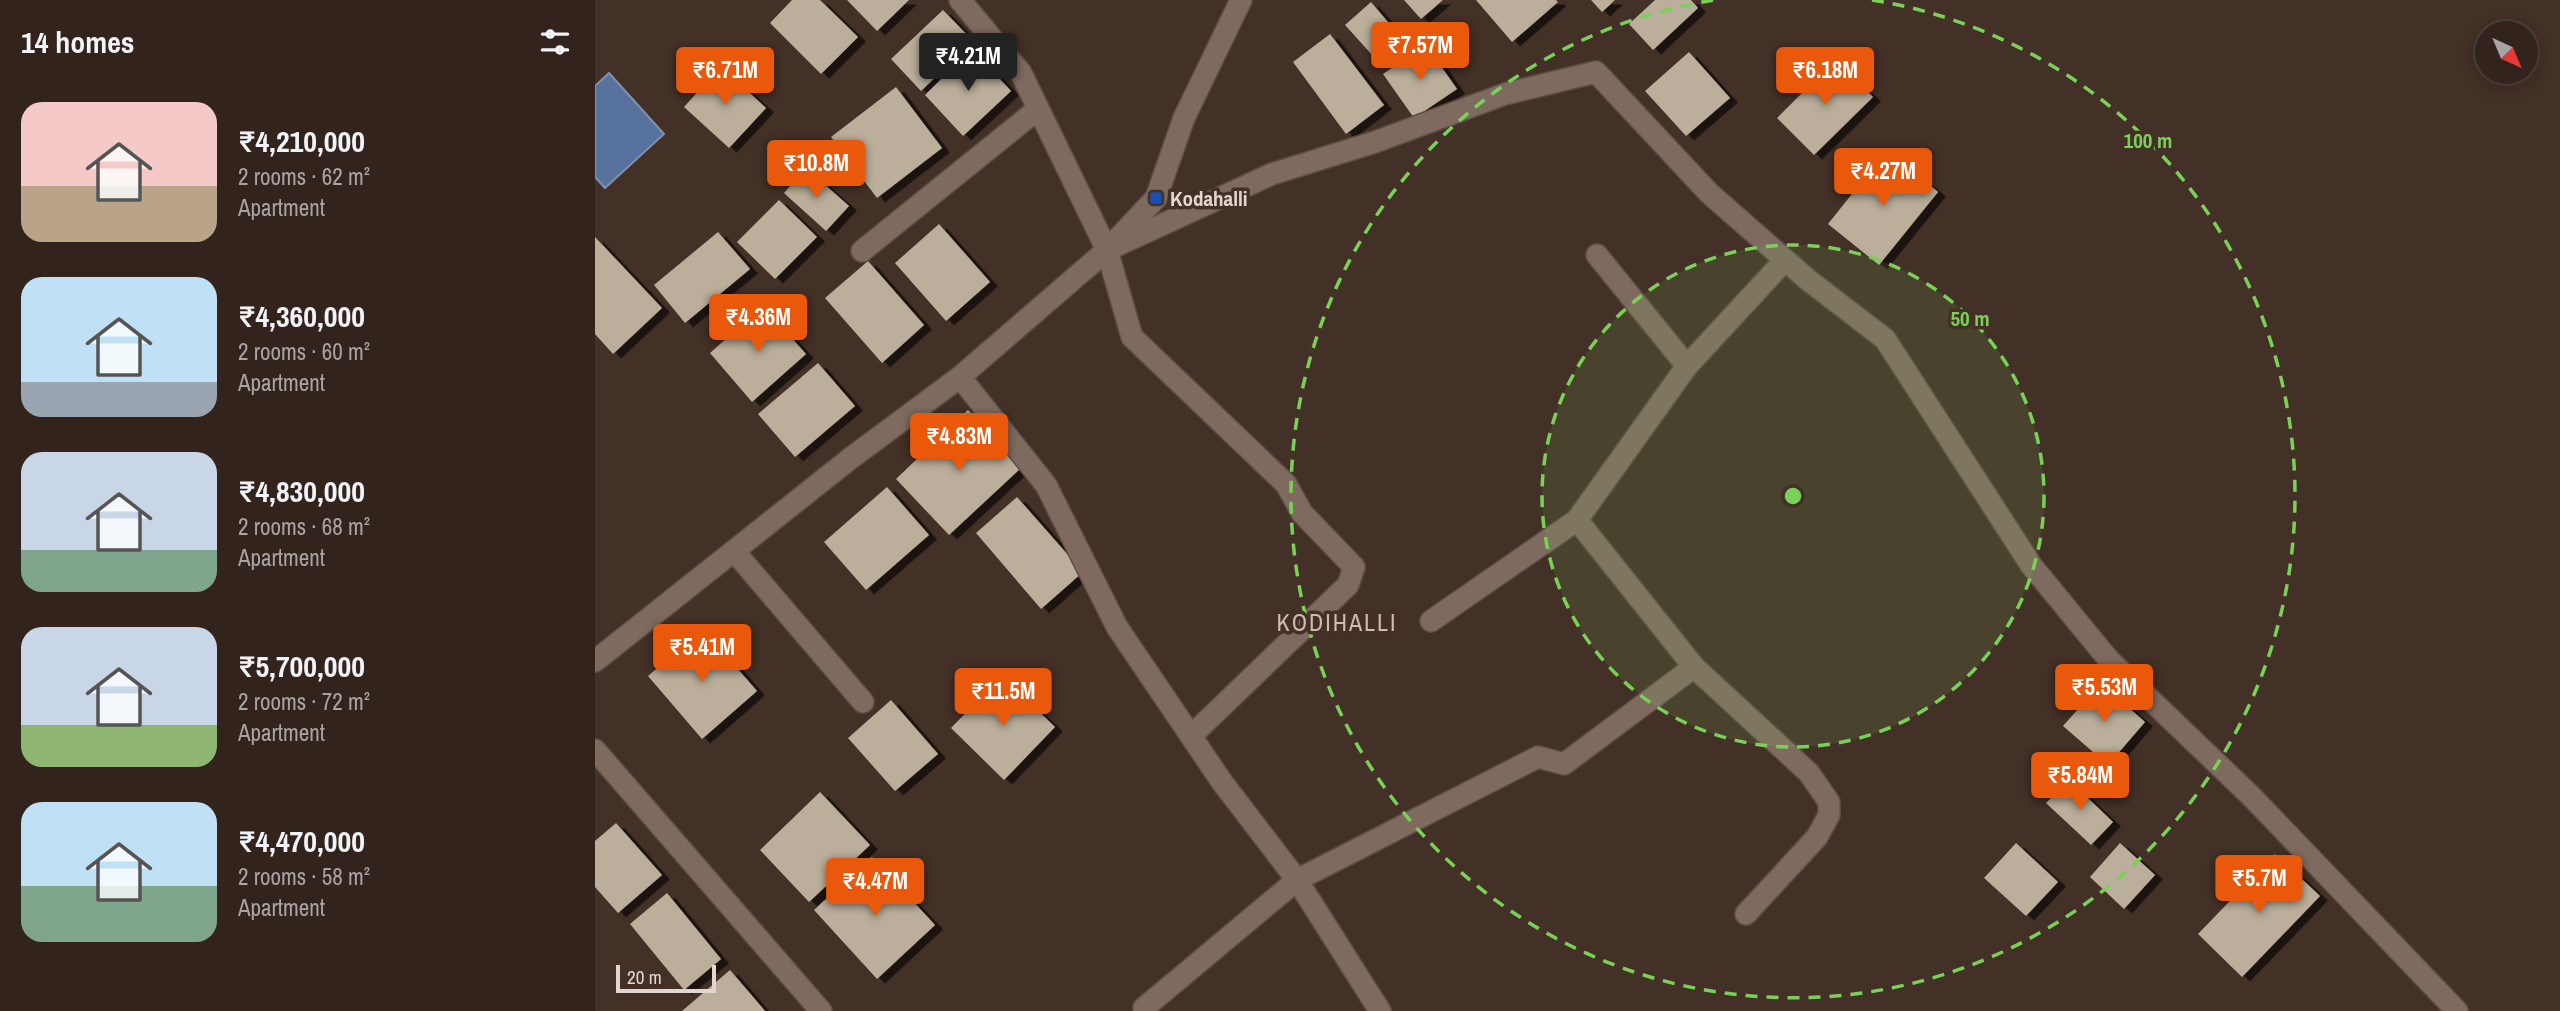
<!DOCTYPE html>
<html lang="en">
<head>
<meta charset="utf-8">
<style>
	body { margin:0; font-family:"Archivo Narrow",sans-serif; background:#3a2c26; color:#f1f3f6; height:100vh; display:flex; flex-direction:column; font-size:26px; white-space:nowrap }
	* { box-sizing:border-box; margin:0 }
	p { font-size:23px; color:#a8a4a4 }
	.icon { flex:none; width:38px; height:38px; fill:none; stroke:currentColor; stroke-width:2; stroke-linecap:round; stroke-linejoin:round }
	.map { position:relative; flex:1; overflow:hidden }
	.details { display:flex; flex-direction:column; background:#32241d; width:595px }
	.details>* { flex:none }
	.needle { width:46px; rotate:136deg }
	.buttons { position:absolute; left:1880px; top:21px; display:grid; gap:14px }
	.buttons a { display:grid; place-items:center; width:63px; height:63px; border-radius:50%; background:#32241d; box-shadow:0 4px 18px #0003,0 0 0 2px #4d413b; font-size:35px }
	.scale { position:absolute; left:21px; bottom:18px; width:100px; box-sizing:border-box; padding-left:7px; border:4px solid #e2d6d0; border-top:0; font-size:19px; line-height:24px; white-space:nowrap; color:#e2d6d0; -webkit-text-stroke:5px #433027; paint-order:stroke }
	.price { position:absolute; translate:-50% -60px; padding:0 16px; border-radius:7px; background:#ea580c; color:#fff; font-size:23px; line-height:46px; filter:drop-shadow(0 2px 4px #0008) }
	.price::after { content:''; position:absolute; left:50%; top:42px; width:21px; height:16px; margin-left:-10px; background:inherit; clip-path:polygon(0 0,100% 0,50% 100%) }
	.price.active { background:#222; color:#fff }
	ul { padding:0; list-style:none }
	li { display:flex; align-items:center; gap:21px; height:175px; padding:0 21px }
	li span { display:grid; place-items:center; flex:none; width:196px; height:140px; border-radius:21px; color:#555 }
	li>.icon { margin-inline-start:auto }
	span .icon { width:84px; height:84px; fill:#fffc; stroke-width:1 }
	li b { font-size:30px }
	h2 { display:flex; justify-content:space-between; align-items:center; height:84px; padding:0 21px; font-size:30px }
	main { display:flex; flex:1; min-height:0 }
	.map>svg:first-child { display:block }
	.water { fill:#58729e; stroke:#8190ad; stroke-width:2 }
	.building { fill:#bbae9a; filter:url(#shadow) }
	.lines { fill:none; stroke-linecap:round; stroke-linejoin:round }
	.street-casing { stroke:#5d4d45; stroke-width:24 }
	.secondary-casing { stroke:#5d4d45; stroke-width:24 }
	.street { stroke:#7f6a5f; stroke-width:21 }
	.secondary { stroke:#7f6a5f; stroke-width:21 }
	.ring { fill:none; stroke:#7ad157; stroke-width:3.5; stroke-dasharray:12 9 }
	.transit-dot { fill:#1a4fb4; stroke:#433027; stroke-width:2.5 }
	.labels { text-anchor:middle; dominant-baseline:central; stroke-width:7; stroke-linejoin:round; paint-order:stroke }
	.poi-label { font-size:21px; font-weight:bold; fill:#e2d6d0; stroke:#433027; text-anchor:start }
	.quarter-label { font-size:24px; letter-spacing:2px; fill:#d2baaf; stroke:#433027 }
	.centre { fill:#7ad157; stroke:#433027; stroke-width:3.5 }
	.ring-label { font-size:21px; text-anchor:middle; font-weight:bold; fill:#7ad157; stroke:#433027; stroke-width:7; stroke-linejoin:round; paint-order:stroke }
</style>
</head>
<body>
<main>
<section class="details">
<h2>14 homes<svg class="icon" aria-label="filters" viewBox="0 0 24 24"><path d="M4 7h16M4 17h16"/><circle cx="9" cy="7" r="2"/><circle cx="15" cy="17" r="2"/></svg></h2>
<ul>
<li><span style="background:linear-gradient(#f6c9c9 60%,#b9a48a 0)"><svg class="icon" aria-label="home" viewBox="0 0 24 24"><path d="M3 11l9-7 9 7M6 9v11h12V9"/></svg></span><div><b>₹4,210,000</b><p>2 rooms · 62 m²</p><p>Apartment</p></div></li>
<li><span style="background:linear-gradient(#bfe0f5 75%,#9aa5b1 0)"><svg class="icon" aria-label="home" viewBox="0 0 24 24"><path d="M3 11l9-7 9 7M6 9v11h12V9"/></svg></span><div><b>₹4,360,000</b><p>2 rooms · 60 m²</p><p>Apartment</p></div></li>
<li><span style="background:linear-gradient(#c9d6e8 70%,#7fa58c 0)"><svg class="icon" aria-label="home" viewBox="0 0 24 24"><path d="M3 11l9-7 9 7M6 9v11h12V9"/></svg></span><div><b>₹4,830,000</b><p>2 rooms · 68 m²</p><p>Apartment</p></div></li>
<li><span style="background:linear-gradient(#c9d6e8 70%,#8fb573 0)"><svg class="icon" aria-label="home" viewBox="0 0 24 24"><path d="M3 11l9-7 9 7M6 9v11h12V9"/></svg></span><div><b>₹5,700,000</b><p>2 rooms · 72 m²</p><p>Apartment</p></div></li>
<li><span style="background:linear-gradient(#bfe0f5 60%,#7fa58c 0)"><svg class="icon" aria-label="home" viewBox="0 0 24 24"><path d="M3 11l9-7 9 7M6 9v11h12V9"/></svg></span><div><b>₹4,470,000</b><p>2 rooms · 58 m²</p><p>Apartment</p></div></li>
</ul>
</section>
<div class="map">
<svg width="1965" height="1011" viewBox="0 0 1965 1011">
	<defs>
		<filter id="shadow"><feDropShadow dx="8" dy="4.5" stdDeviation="0" flood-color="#0009"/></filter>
	</defs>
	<rect width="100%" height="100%" fill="#433027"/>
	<path class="water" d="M 14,73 L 69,134 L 10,188 L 0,177 L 0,86 Z"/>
	<path class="building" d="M 197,0 L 225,0 L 263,37 L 226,74 L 175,23 Z
		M 252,0 L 314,0 L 282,31 Z
		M 809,0 L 848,0 L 826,19 Z
		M 881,0 L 961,0 L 963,2 L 917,42 Z
		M 996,0 L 1020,0 L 1007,12 Z
		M 1060,0 L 1096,0 L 1103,8 L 1058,50 L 1034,24 Z
		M 776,2 L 803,34 L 778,56 L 750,25 Z
		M 348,10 L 378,41 L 326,91 L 296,59 Z
		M 735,34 L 789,105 L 751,134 L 698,62 Z
		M 831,45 L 862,89 L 819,118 L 788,74 Z
		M 377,49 L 416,91 L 368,136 L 330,95 Z
		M 1094,52 L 1135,98 L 1091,136 L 1050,91 Z
		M 1240,60 L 1278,97 L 1219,155 L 1182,118 Z
		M 126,66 L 171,108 L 134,148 L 89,107 Z
		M 301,87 L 347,148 L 282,198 L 236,137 Z
		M 1292,150 L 1343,192 L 1284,265 L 1233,224 Z
		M 211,168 L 254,206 L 231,231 L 189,193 Z
		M 184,200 L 222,237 L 180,279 L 142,242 Z
		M 344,224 L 395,282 L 351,321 L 300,263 Z
		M 123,232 L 155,269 L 90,323 L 59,285 Z
		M 0,237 L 67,308 L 18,354 L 0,334 Z
		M 273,261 L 329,325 L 287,363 L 230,298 Z
		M 168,306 L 211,354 L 157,402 L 115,353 Z
		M 223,363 L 260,406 L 200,457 L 163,414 Z
		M 373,410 L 427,467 L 354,535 L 301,479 Z
		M 292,487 L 334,535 L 271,590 L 229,542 Z
		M 422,497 L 488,572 L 446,609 L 381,533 Z
		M 108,629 L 162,691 L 107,739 L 53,676 Z
		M 407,676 L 460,727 L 409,780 L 356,728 Z
		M 1506,683 L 1550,722 L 1513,765 L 1468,726 Z
		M 296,700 L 343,754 L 300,791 L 253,738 Z
		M 1474,780 L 1518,822 L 1496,845 L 1451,803 Z
		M 225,792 L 275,845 L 214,902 L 165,850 Z
		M 21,823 L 67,875 L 23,913 L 0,887 L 0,841 Z
		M 1421,843 L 1463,882 L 1431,916 L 1389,878 Z
		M 1525,843 L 1560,875 L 1529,909 L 1495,877 Z
		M 1680,854 L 1725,896 L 1647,977 L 1603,934 Z
		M 277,857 L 340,925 L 282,979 L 219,910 Z
		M 72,893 L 126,959 L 89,990 L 35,924 Z
		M 135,970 L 170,1011 L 87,1011 Z"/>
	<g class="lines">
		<defs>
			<path id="street" d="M 365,0 L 426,73 L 512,250 L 677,174 L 780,142 L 910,94 L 1001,72 L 1114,193 L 1212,279 L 1290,339 L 1436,565 L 1514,660 L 1657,797 L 1862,1011
				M 512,250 L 537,337 L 691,484 L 707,513 L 759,567 L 753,585 L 596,736
				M 267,251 L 443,109
				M 1002,255 L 1092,366
				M 365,377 L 451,485 L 522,627 L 627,782 L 702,880 L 785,1011
				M 982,520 L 1099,667 L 1214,773 L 1234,802 L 1234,815 L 1222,837 L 1151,914
				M 139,551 L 268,702
				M 836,621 L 982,520 L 1092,366 L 1190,260
				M 0,750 L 226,1011
				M 549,1008 L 702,880 L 943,757 L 969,764 L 1099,667"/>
			<path id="secondary" d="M 0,661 L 256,458 L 365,377 L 512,250 L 561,198 L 589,118 L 646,0"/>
		</defs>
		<use href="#street" class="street-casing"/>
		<use href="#secondary" class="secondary-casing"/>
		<use href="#street" class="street"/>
		<use href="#secondary" class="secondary"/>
	</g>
	<circle cx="1198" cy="496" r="251" fill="#7ad157" fill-opacity=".12"/>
	<g class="ring">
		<circle cx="1198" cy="496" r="251"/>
		<path d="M1277 0A502 502 0 1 1 1119 0"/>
	</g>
	<rect class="transit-dot" x="554" y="191" width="14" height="14" rx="3.5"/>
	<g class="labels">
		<g class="poi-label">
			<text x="575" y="198">Kodahalli</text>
		</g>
		<g class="quarter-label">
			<text x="742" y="622">KODIHALLI</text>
		</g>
	</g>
	<circle cx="1198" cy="496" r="10" class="centre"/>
	<g class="ring-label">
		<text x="1553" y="148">100 m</text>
		<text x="1375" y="326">50 m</text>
	</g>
</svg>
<div class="buttons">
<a><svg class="needle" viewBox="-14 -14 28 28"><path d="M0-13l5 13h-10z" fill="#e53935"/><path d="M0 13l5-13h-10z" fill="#a8a4a4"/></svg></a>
</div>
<div class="scale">20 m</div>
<b class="price" style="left:825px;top:82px">₹7.57M</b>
<b class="price active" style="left:373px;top:93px">₹4.21M</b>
<b class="price" style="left:130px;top:107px">₹6.71M</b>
<b class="price" style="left:1230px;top:107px">₹6.18M</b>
<b class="price" style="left:221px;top:200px">₹10.8M</b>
<b class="price" style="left:1288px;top:208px">₹4.27M</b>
<b class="price" style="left:163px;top:354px">₹4.36M</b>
<b class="price" style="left:364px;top:473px">₹4.83M</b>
<b class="price" style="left:107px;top:684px">₹5.41M</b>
<b class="price" style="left:1509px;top:724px">₹5.53M</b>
<b class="price" style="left:408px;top:728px">₹11.5M</b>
<b class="price" style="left:1485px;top:812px">₹5.84M</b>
<b class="price" style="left:1664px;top:915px">₹5.7M</b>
<b class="price" style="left:280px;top:918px">₹4.47M</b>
</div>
</main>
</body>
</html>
